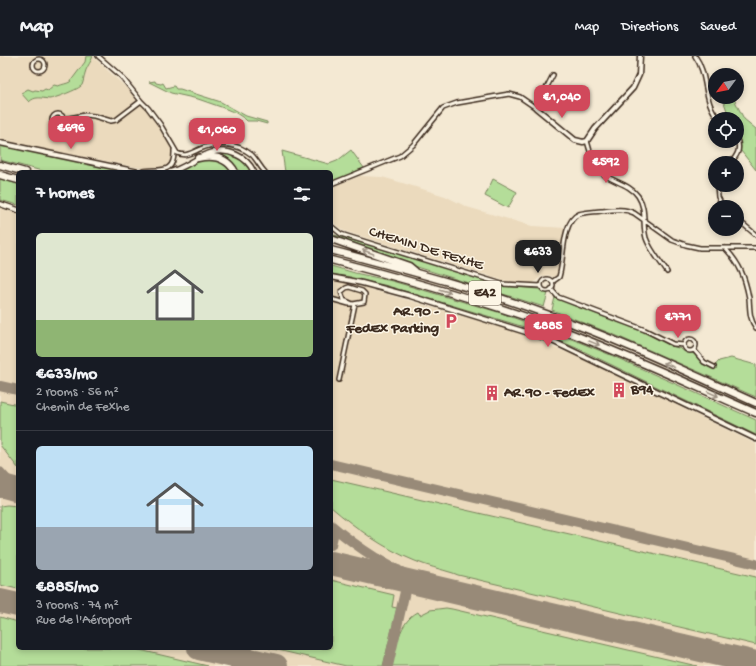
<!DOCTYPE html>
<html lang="en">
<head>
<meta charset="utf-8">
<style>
	body { margin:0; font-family:"Gochi Hand",sans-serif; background:#20242c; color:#f1f3f6; height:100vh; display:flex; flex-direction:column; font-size:15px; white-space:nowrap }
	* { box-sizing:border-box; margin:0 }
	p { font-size:13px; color:#9ea1a6 }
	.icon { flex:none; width:22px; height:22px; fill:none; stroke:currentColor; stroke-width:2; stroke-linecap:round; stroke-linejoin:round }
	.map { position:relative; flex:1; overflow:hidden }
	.drawer { position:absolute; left:16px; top:114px; width:317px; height:480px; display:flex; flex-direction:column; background:#171b24; border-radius:6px; box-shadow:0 2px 6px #0003 }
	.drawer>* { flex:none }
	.needle { width:26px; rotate:238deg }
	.fabs { position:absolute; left:708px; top:12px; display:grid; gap:8px }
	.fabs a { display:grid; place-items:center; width:36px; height:36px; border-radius:50%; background:#171b24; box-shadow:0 2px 6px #0003; font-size:20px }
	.price { position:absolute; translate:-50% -34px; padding:0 9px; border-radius:8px; background:#d1495b; color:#fff; font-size:13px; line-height:26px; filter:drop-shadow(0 1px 2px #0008) }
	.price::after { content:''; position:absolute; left:50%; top:24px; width:12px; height:9px; margin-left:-6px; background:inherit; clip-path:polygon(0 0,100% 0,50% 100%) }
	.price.selected { background:#222; color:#fff }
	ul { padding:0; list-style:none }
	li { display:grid; align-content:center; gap:8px; height:212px; padding:0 20px }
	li+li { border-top:1px solid #363941 }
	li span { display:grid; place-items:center; height:124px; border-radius:6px; color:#555 }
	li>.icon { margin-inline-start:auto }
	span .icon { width:72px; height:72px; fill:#fffc; stroke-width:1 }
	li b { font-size:17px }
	h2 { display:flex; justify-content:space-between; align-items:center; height:48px; padding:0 20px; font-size:17px }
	header { display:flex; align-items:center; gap:24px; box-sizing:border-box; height:56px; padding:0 20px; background:#171b24; border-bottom:1px solid #363941 }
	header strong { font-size:19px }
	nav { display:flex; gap:22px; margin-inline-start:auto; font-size:14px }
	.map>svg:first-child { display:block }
	.built { fill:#ebdabd }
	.green { fill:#b4dd99; stroke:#78845c }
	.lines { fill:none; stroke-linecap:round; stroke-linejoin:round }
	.taxiway { stroke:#988a78; stroke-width:10 }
	.runway { stroke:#988a78; stroke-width:24 }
	.minor-casing { stroke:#3b2a1e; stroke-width:6 }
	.tertiary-casing { stroke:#3b2a1e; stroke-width:7 }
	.motorway-casing { stroke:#3b2a1e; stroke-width:9 }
	.minor { stroke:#fcf5e5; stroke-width:3 }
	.tertiary { stroke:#fcf5e5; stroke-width:4 }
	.motorway { stroke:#fcf5e5; stroke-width:6 }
	.oneway { stroke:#9c9082 }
	.labels { text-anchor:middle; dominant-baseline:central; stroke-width:3; stroke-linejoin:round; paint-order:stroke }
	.shield { fill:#fcf5e5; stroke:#75675a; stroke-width:1 }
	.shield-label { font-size:14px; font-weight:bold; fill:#3b2a1e }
	.street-label { font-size:15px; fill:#3b2a1e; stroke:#fcf5e5 }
	.poi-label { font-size:15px; font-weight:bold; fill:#3b2a1e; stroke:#fcf5e5; text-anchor:start }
</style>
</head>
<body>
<header>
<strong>Map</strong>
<nav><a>Map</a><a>Directions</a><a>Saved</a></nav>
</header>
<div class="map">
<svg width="756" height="610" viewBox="0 0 756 610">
	<rect width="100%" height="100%" fill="#f4e9d3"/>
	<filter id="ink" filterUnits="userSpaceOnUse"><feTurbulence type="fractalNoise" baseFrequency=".025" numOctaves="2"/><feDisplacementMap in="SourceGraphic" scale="8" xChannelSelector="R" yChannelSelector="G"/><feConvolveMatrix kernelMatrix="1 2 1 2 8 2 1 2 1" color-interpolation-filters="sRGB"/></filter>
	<g filter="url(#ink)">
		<path class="built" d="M 0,0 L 92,0 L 133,38 L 159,69 L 172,94 L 172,103 L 167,110 L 160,113 L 135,111 L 0,84 Z
			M 360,120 L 382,121 L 406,128 L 445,140 L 467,151 L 532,170 L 566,172 L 559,217 L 554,221 L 548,219 L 542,220 L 533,227 L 506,225 L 344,175 L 331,165 L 331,131 Z
			M 0,152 L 18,158 L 18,592 L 331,592 L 331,224 L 352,228 L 548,285 L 552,291 L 572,298 L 756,388 L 756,610 L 0,610 Z"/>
		<path class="green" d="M 86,0 L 93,0 C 91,6 88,9 86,14 C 84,19 84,25 82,29 C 80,33 53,43 49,43 C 41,42 35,40 29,46 L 21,37 L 28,33 L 33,35 L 35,34 L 42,35 L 45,33 L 48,34 L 54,29 L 58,30 C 63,28 66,28 70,26 L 85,6 Z
			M 155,25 L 156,27 L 161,28 L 163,27 L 166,32 L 174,30 L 176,33 L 180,33 L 221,46 L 246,60 L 267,66 L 267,68 L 256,65 L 247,65 L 245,63 L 236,57 L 221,51 L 198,43 L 171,37 L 149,26 Z
			M 722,41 L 733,41 L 744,63 L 756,73 L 756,114 L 741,95 L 738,98 L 737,63 L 730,63 Z
			M 0,89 L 126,116 L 46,116 L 0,104 Z
			M 351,94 L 364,112 L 331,126 L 331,116 L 285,116 L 282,95 L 329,108 L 337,105 Z
			M 218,97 C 233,98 243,103 252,116 L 237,116 L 212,98 Z
			M 211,102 L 226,108 L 233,116 L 177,116 L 198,105 Z
			M 0,123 L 18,128 L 18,149 L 0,144 Z
			M 493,123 L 517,136 L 508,152 L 485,140 Z
			M 331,178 L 406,200 L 503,230 L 538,233 L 548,237 L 544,251 L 408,208 L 331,181 Z
			M 331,210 L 355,217 L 392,225 L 498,256 L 574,284 L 613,300 L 756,364 L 756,379 L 579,293 L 531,273 L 384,229 L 350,222 L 351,221 L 331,218 Z
			M 555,241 L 575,250 L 642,275 L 669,289 L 681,293 L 685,296 L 695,298 L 704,308 L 712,313 L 719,305 L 731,302 L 756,309 L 756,341 L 617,280 L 552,254 Z
			M 0,345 L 18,349 L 18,412 L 0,389 Z
			M 331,423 L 756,521 L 756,589 L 458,519 L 453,517 C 440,513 427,510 415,505 C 383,492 357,473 331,451 Z
			M 7,449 L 18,450 L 18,533 L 0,529 L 0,450 Z
			M 331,524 L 394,539 L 392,551 L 397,552 L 383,610 L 346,610 L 269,592 L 331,592 Z
			M 446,552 L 452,553 L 697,610 L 392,610 C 396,591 399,566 418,556 L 420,559 L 430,554 Z
			M 0,561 L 18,566 L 18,592 L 131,592 L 208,610 L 0,610 Z"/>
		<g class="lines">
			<path class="taxiway" d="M 0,330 L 18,334
				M 331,408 L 756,508
				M 0,416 L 10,427 L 18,431
				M 0,437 L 18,434
				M 331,469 C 357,491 385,510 417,523 C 441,532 466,538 491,545
				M 331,470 L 333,480 L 331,489
				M 718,598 L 756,604
				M 388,610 L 406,531 L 403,521 L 398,514"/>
			<path class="runway" d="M 0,429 L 18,434
				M 331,507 L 756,607
				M 0,545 L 18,549
				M 199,592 L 276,610"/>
			<defs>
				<path id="minor" d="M 98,0 L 121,20 L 141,45 L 148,52 L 160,68 L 177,97 C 186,101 191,97 200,93 C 217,85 237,87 252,99 C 257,104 260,111 265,116
					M 695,0 C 709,19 702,45 719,63
					M33 9a6 6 0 1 1 12 0a6 6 0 1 1-12 0Z
					M52 64a6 6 0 1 1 12 0a6 6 0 1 1-12 0Z
					M 64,63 L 85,59 L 94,60 L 111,65 L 116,64 L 141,45
					M 587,85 C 590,94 592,106 598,113 C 608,126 628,126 638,140 C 647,153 642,168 646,182 C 650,194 660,205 667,216
					M 731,107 C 737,99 741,94 737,83
					M 140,116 C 156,111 175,122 174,94
					M 331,128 L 400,100 L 413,89 L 443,52 L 457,47 L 509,38 L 520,41 L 536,52 L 553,19
					M 717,129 L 718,141 L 723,151
					M 737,163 L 756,179
					M 331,170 L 341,178 L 347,180 L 502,228 L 541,230
					M 725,192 C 740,208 745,221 749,242 C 750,253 749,263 756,272
					M541 229a6 6 0 1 1 12 0a6 6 0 1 1-12 0Z
					M 552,226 L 559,221 L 560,217 C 564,201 562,165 579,158 C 586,156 594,156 601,155 C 612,154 624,152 634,157 L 672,184 L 686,189 L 700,192 L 756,192
					M 349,231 L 362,235 L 365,238 L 364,246 L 353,248 L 344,244 L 341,236 L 346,232 Z
					M 551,233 L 558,241 L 645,274 L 673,288 L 684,289
					M 331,243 L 349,248 L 355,248 L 339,324
					M684 289a6 6 0 1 1 12 0a6 6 0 1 1-12 0Z
					M 694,294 L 704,306 L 714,311"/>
				<path id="tertiary" d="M 536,52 L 575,84 L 583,86 L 587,85 L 595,73 L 633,32 L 639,19 L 640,0
					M 0,87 L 138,116
					M 170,116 C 193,110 210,86 237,99 C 244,102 250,108 254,116
					M 0,148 L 18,154
					M 331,221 L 362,227 L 407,239 L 548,283 L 756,383"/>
				<path id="motorway" d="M 198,102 C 213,99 227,101 235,116
					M 0,109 L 25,116
					M 0,119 L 18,124
					M 331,183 L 409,210 L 415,215
					M 331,194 C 406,214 480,233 552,260 C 622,285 689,317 756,347
					M 331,204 C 405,223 478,243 549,269 C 619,295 687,327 756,357"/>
			</defs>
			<use href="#minor" class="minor-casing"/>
			<use href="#tertiary" class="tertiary-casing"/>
			<use href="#motorway" class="motorway-casing"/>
			<use href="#minor" class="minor"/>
			<use href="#tertiary" class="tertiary"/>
			<use href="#motorway" class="motorway"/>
		</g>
		<defs><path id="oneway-shaft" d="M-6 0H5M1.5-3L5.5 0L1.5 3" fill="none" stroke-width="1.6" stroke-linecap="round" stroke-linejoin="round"/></defs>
		<g class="oneway">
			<use href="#oneway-shaft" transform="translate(368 196) rotate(-160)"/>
			<use href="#oneway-shaft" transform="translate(445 235) rotate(16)"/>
			<use href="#oneway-shaft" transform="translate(594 287) rotate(22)"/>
			<use href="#oneway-shaft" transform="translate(669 309) rotate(-156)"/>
			<use href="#oneway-shaft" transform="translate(713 338) rotate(24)"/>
		</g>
	</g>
	<defs>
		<symbol id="parking-bare" viewBox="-9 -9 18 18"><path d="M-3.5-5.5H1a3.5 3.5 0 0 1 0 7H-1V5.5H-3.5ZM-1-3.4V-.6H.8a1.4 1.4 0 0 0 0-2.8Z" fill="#d1495b" stroke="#fcf5e5" stroke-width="2.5" paint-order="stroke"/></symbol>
		<symbol id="building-bare" viewBox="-9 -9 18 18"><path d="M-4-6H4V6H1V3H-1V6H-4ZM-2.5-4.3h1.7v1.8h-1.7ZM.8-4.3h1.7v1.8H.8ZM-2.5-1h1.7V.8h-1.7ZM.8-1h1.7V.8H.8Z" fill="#d1495b" stroke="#fcf5e5" stroke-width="2.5" paint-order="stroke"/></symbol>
	</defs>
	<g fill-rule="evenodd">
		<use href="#parking-bare" x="440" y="254" width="22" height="22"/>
		<use href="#building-bare" x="608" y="323" width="22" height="22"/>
		<use href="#building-bare" x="481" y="326" width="22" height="22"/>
	</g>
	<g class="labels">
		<rect class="shield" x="469" y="225" width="32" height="24" rx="3"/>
		<g class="shield-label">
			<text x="485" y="237">E42</text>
		</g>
		<g class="street-label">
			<text transform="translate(426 193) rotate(17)">CHEMIN DE FEXHE</text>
		</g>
		<g class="poi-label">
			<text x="439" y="256" text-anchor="end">AR.90 -<tspan x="439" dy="17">FedEx Parking</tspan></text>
			<text x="631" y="334">B94</text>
			<text x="504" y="337">AR.90 - FedEx</text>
		</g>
	</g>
</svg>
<div class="fabs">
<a><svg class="needle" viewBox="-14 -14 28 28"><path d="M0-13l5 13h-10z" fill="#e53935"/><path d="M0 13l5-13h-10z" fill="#9ea1a6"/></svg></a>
<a><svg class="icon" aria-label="locate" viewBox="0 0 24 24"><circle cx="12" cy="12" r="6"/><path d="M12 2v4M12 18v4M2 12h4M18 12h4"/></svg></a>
<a>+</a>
<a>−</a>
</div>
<b class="price" style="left:562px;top:63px">€1,040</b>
<b class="price" style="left:71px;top:94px">€696</b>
<b class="price" style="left:217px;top:96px">€1,060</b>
<b class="price" style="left:606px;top:128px">€592</b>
<b class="price selected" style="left:538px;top:218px">€633</b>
<b class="price" style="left:678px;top:283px">€771</b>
<b class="price" style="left:548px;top:292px">€885</b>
<section class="drawer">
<h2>7 homes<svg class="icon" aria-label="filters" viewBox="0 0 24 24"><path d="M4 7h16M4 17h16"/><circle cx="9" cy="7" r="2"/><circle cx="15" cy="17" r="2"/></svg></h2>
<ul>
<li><span style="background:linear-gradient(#dfe7d0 70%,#8fb573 0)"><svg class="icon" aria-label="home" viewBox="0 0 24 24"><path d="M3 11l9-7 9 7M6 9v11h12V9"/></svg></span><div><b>€633/mo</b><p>2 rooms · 56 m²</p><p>Chemin de Fexhe</p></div></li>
<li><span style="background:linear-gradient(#bfe0f5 65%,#9aa5b1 0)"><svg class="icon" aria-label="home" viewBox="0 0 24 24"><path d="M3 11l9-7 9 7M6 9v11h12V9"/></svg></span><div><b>€885/mo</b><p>3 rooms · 74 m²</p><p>Rue de l'Aéroport</p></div></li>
</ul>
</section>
</div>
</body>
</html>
